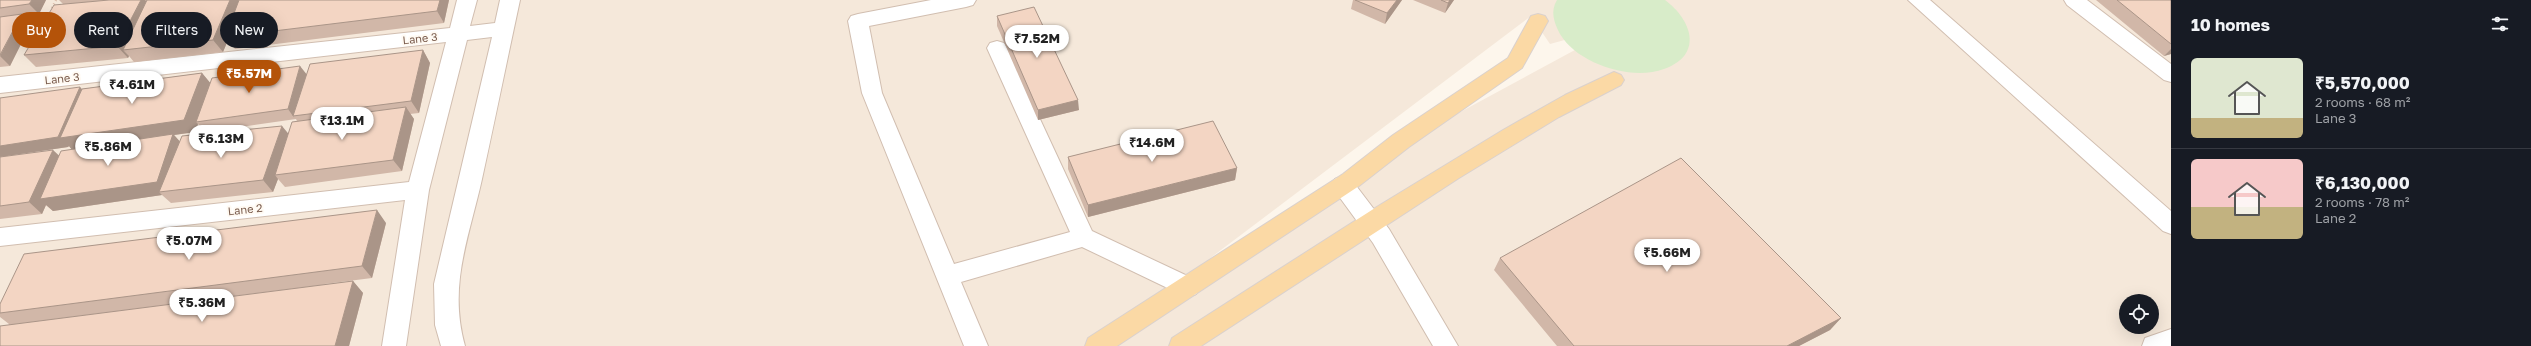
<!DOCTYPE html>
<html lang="en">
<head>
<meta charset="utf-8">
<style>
	body { margin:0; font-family:"Golos Text",sans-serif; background:#242831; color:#f1f3f6; height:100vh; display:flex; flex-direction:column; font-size:15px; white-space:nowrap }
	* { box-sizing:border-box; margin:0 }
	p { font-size:13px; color:#9ea1a6 }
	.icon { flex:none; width:22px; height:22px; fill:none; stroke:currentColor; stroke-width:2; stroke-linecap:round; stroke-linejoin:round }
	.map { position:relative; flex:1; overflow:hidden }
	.sheet { display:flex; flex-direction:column; background:#171b24; width:360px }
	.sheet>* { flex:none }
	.banner { position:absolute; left:12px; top:12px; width:380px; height:36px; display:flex; gap:8px }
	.buttons { position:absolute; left:2119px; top:294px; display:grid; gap:8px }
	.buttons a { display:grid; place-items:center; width:40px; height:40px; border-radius:50%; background:#171b24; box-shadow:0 4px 16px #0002; font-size:20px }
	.price { position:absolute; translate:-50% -34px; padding:0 9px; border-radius:14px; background:#fff; color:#222; font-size:13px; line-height:26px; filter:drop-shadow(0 1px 2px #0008) }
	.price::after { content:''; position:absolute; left:50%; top:24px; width:12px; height:9px; margin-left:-6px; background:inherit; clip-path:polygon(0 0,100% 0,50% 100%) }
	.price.active { background:#b45309; color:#fff }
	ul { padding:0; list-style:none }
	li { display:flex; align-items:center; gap:12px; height:100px; padding:0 20px }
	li+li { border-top:1px solid #363941 }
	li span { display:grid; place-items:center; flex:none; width:112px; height:80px; border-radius:6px; color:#555 }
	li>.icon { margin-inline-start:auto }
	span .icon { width:48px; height:48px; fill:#fffc; stroke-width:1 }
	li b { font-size:17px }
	h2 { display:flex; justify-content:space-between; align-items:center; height:48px; padding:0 20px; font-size:17px }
	.tag { padding:0 14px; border-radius:18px; background:#171b24; box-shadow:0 4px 16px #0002; font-size:14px; line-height:36px }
	.tag.active { background:#b45309; color:#fff }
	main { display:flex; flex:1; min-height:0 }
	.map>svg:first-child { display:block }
	.residential { fill:#f5e8da; fill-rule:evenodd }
	.green { fill:#d8ecc9 }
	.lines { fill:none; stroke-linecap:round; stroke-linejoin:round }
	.minor-casing { stroke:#d1beb0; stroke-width:2 }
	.major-casing { stroke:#dad1cd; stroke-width:2 }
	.path { stroke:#d9b8a5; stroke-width:2.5; stroke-dasharray:1 3; stroke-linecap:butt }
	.minor { fill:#fff; fill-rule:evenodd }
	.major { fill:#fbd9a5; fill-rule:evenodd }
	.wall { fill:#d1b7a8; fill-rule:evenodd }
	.shaded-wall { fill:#aa9588 }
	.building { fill:#f3d5c3; stroke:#aa9588 }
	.labels { text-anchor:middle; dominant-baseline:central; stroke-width:4; stroke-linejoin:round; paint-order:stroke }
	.street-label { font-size:11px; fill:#7a5c4d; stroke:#fffaf3 }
</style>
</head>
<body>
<main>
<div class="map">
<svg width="2171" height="346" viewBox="0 0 2171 346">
	<rect width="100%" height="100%" fill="#fdf6ec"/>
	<path class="residential" d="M 0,0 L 2171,0 L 2171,346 L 1111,346 L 1403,143 L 1623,24 L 1550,44 L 1531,16 L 1213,256 L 1125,328 L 1095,346 L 0,346 ZM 2126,301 L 2152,301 L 2152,327 L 2126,327 Z"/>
	<path class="green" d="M 1557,0 L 1665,0 C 1692,20 1704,55 1664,69 C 1631,81 1578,64 1560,34 C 1554,23 1550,11 1557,0 Z"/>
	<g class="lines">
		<defs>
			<path id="minor" d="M 457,0 L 477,0 L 470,26 L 495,23 L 500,0 L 520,0 C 507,60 495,120 482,179 C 469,238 448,285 465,346 L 441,346 L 435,325 L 434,284 L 492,37 L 467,40 L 429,190 L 406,346 L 382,346 L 405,200 L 0,246 L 0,228 L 409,182 L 446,42 L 0,93 L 0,77 L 450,28 Z
				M 931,0 L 976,0 L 973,5 L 966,7 L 869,26 L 882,93 L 954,264 L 1070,232 L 987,48 L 990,43 L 997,41 L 1004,43 L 1007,48 L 1092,231 L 1196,280 L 1200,287 L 1196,294 L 1188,297 L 1180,294 L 1082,247 L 961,282 L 988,346 L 964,346 L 862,93 L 848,21 L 851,16 L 858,14 Z
				M 1908,0 L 1930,0 L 2171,211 L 2171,234 L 2163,231 Z
				M 2064,0 L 2087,0 L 2171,64 L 2171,82 L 2164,80 L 2067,5 Z
				M 1343,176 L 1351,179 L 1389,229 L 1458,346 L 1433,346 L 1373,243 L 1335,191 L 1332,185 L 1335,179 Z
				M 2171,329 L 2171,346 L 2142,346 L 2145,338 Z"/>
			<path id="major" d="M 1538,14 L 1545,16 L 1548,21 L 1522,68 L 1409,147 L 1359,186 L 1117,346 L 1085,346 L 1088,338 L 1343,174 L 1393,135 L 1508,58 L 1531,16 Z
				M 1614,72 L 1621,75 L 1624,80 L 1621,85 L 1559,117 L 1459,178 L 1201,346 L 1169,346 L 1172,338 L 1375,208 L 1503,130 L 1565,95 Z"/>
		</defs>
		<use href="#minor" class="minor-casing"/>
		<use href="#major" class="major-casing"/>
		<path class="path" d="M 52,8 L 56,0"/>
		<use href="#minor" class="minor"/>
		<use href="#major" class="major"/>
	</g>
	<path class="wall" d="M 0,0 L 46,0 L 39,14 L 24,16 L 31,24 L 10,66 L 0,67 Z
		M 59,0 L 449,0 L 444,23 L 235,49 L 228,40 L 223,52 L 134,62 L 129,56 L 128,58 L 36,67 L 24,55 L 63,4 Z
		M 1353,0 L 1402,0 L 1385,24 L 1351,9 Z
		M 1413,0 L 1454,0 L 1445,13 Z
		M 2096,0 L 2170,0 L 2171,1 L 2171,54 L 2164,56 Z
		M 997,16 L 1079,110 L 1038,120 L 997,26 Z
		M 423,50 L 430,63 L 419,113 L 410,114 L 414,119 L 402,171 L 285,187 L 278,179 L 273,192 L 171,203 L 162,195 L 53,211 L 46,205 L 42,214 L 0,219 L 0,157 L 59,155 L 72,149 L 69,146 L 68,147 L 0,157 L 82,89 L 202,73 L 210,83 L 306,74 ZM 296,119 L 297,121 L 288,133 L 180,142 L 174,135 L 195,132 L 198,124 L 205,132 Z
		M 1068,157 L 1237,168 L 1235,180 L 1088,217 L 1068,169 Z
		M 386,223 L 372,278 L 317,285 L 353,281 L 363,293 L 349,346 L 0,346 L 9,324 L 0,317 L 0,304 Z
		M 1500,258 L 1841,318 L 1830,330 L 1799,346 L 1557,346 L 1494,270 Z"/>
	<path class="shaded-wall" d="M 32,0 L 46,0 L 39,14 L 29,4 Z
		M 141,0 L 145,0 L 152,9 L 123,50 L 129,56 L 128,58 L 117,46 Z
		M 230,0 L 244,0 L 225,37 L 228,40 L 223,52 L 213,40 Z
		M 440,0 L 449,0 L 444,23 L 437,11 Z
		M 1397,0 L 1402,0 L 1385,24 L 1387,13 Z
		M 1450,0 L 1454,0 L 1445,13 L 1448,3 Z
		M 22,14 L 31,24 L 10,66 L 0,56 Z
		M 2171,49 L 2171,54 L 2164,56 Z
		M 423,50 L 430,63 L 419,113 L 411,101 Z
		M 300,66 L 308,76 L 293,116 L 295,119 L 288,109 Z
		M 202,73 L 212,85 L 196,122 L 198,124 L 195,132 L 174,135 L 184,146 L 159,192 L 162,195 L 53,211 L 46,205 L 42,214 L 29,202 L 53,150 L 66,162 L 72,150 L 69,146 L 68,147 L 0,157 L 0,146 L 80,87 L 90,97 Z
		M 1078,100 L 1079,110 L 1038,120 L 1038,110 Z
		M 406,107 L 414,119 L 402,171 L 393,160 Z
		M 282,126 L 292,138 L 275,175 L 278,179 L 273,192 L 263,180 Z
		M 1237,168 L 1235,180 L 1088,217 L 1088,205 Z
		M 377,210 L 386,223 L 372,278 L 362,266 Z
		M 353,281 L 363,293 L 349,346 L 335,346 Z
		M 1841,318 L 1830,330 L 1799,346 L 1787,346 Z"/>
	<path class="building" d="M 0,0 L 32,0 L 29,4 L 0,8 Z
		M 109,0 L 141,0 L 117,46 L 24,55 L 54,5 Z
		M 147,0 L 230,0 L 213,40 L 123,50 Z
		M 239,0 L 440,0 L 437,11 L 225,37 Z
		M 1355,0 L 1397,0 L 1387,13 Z
		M 1441,0 L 1450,0 L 1448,3 Z
		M 2117,0 L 2170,0 L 2171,1 L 2171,44 Z
		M 1034,7 L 1078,100 L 1038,110 L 997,16 Z
		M 22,14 L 0,55 L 0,17 Z
		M 423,50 L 411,101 L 293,116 L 310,64 Z
		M 300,66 L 288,109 L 196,122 L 212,78 Z
		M 202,73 L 184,120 L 60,138 L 82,89 Z
		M 80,87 L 58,137 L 0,146 L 0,98 Z
		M 406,107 L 393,160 L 275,175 L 292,122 Z
		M 1213,121 L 1237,168 L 1088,205 L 1068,157 Z
		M 282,126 L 263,180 L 159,192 L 182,136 Z
		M 173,134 L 157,182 L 40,199 L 61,151 Z
		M 53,150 L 29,202 L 0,206 L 0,157 Z
		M 1681,158 L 1841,318 L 1787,346 L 1574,346 L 1500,258 Z
		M 377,210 L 362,266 L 0,313 L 0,304 L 24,254 Z
		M 353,281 L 335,346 L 0,346 L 0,326 Z"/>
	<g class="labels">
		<g class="street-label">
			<text transform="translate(420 38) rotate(-6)">Lane 3</text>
			<text transform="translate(62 78) rotate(-6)">Lane 3</text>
			<text transform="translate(245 209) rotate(-6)">Lane 2</text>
		</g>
	</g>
</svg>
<div class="buttons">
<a><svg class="icon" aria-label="locate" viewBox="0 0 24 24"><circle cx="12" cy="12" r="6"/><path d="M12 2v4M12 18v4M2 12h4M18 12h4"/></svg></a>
</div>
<b class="price" style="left:1037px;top:59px">₹7.52M</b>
<b class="price active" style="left:249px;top:94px">₹5.57M</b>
<b class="price" style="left:132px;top:105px">₹4.61M</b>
<b class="price" style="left:342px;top:141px">₹13.1M</b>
<b class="price" style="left:221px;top:159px">₹6.13M</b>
<b class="price" style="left:1152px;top:163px">₹14.6M</b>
<b class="price" style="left:108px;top:167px">₹5.86M</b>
<b class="price" style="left:189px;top:261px">₹5.07M</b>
<b class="price" style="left:1667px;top:273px">₹5.66M</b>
<b class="price" style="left:202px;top:323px">₹5.36M</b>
<div class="banner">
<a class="tag active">Buy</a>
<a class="tag">Rent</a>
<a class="tag">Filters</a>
<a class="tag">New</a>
</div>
</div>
<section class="sheet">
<h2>10 homes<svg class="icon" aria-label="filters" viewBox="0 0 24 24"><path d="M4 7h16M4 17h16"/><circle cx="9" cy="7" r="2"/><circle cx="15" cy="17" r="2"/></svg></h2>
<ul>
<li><span style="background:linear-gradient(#dfe7d0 75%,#c2b280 0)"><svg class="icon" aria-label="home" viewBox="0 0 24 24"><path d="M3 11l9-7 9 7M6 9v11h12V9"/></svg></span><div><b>₹5,570,000</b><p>2 rooms · 68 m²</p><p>Lane 3</p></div></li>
<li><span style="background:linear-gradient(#f6c9c9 60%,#c2b280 0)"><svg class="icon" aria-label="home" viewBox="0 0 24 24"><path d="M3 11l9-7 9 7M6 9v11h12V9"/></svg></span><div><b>₹6,130,000</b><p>2 rooms · 78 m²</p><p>Lane 2</p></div></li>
</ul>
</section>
</main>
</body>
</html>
